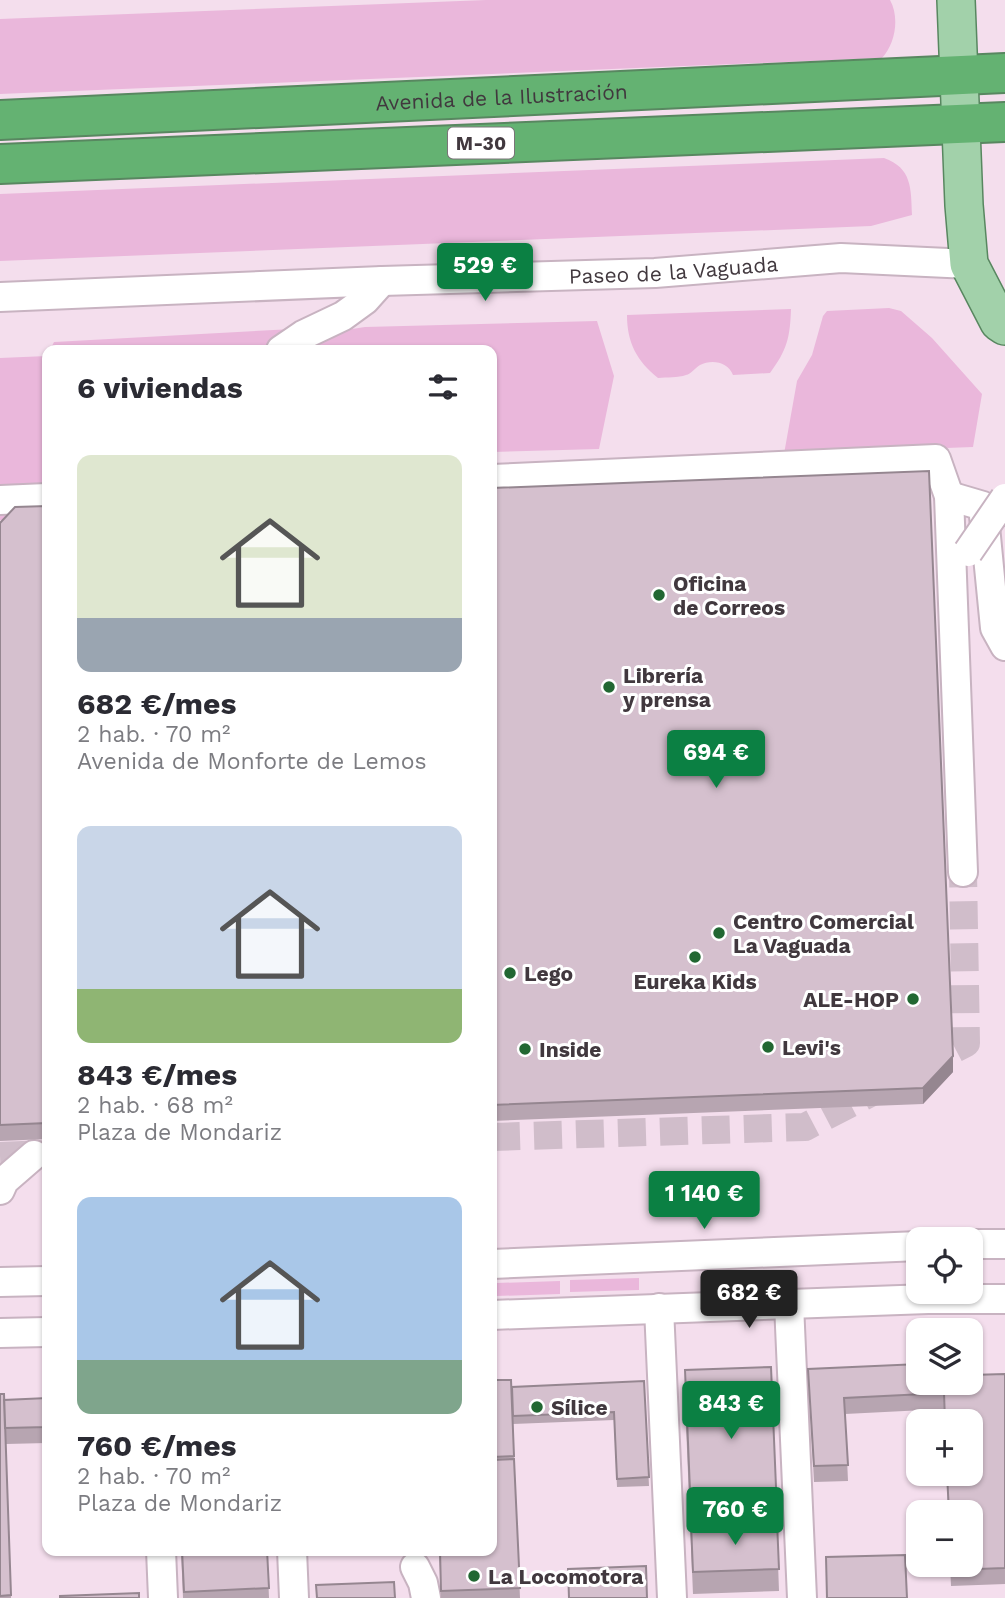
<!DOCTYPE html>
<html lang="es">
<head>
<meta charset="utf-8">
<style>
	body { margin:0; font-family:"Work Sans",sans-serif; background:#f7f7f7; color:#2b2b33; height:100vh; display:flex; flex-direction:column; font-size:26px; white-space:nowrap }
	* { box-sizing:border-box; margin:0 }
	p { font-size:23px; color:#7c7c81 }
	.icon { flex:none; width:38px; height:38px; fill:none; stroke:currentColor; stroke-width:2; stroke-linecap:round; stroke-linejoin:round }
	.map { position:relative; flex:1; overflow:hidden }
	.side { position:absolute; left:42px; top:345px; width:455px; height:1211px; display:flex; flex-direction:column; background:#fff; border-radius:14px; box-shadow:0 2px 5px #0004 }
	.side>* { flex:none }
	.buttons { position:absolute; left:906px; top:1227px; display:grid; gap:14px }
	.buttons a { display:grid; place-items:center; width:77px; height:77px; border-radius:14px; background:#fff; box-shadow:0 2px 5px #0004; font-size:35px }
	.price { position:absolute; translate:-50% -60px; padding:0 16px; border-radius:7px; background:#0b8043; color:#fff; font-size:23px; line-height:46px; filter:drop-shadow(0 2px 4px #0008) }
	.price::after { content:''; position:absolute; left:50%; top:42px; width:21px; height:16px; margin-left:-10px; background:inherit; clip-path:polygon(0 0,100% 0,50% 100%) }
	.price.selected { background:#222; color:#fff }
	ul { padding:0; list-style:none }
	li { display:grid; align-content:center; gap:14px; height:371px; padding:0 35px }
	li span { display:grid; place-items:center; height:217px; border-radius:14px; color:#555 }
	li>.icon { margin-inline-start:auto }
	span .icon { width:126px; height:126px; fill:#fffc; stroke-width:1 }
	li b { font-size:30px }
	h2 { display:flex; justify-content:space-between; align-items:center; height:84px; padding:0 35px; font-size:30px }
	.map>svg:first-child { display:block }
	.green { fill:#eab7db }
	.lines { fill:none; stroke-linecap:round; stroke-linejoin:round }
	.minor-tunnel { stroke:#d0bdca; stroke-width:28; stroke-dasharray:28 14; stroke-linecap:butt }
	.minor-casing { stroke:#c8b3c1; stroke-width:32 }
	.major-casing { stroke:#588760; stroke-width:40 }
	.highway-casing { stroke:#588760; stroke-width:42 }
	.minor { stroke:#fff; stroke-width:28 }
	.major { stroke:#a2d1aa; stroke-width:37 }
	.highway { stroke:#64b272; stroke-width:38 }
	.minor-bridge-casing { stroke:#c8b3c1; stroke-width:32; stroke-linecap:butt }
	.minor-bridge { stroke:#fff; stroke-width:28 }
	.wall { fill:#b7a5b1 }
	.shaded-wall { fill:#958690 }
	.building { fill:#d5c0ce; stroke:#958690; stroke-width:2 }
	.poi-dot { fill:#226732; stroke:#fff; stroke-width:2.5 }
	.labels { text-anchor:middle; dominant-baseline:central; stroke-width:6; stroke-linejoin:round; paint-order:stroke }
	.shield { fill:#fff; stroke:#7a7478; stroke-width:2 }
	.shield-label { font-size:19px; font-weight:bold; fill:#41383e }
	.street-label { font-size:21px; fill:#41383e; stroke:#fff }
	.poi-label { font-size:21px; font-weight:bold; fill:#41383e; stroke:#fff; text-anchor:start }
</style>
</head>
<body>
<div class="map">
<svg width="1005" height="1598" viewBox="0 0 1005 1598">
	<rect width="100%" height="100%" fill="#f4deed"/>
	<path class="green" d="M 486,0 L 890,0 C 900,18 895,44 882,58 L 0,94 L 0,19 Z
		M 884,158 C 912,168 911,188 912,215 L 871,226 L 0,261 L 0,194 Z
		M 889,308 L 901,311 L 932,338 L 982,394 L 973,447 L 784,454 L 797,381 L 812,355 L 823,316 L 827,311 Z
		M 791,309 C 790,338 787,350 770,373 L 733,375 C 728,362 712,359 700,365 C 695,368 691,374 686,375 C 678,378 667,377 658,378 C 637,361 627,343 627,315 Z
		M 597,321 L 614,376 L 599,449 L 492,452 L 492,350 L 312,350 L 339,331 L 365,327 Z
		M 293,329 L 259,350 L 50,350 L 54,342 Z
		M 47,356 L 47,519 L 0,520 L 0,358 Z
		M 639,1278 L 639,1290 L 570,1292 L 570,1280 Z
		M 560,1281 L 560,1294 L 496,1296 L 496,1283 Z"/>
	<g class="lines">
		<path class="minor-tunnel" d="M 918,1068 L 966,1043 L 963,872
			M 492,1137 L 805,1127 L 876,1090
			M 0,1156 L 47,1154"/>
		<defs>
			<g id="minor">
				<path id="s1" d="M 0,297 L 382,281 L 655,273 L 841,258 L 969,264"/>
				<path d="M 281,350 L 303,335 L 343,316 L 365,300 L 382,281"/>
				<path d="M 492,479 L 936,459 L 949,496 L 963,872"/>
				<path d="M 949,496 L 983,506 L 995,628 L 1005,646"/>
				<path d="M 0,500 L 47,498"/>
				<path d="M 0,1190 L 4,1181 L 34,1155"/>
				<path d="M 971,1244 L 1005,1244"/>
				<path d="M 492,1264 L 919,1246"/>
				<path d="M 0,1282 L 47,1281"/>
				<path d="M 789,1304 L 802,1598"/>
				<path d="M 659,1308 L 672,1598"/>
				<path d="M 492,1315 L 928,1299 L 1005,1299"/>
				<path d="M 0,1333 L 47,1332"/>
				<path d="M 161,1550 L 163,1598"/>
				<path d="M 292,1550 L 294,1598"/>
				<path d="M 415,1567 L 423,1583 L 426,1598"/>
			</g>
			<path id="major" d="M 956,0 L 964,205 L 969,264 L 999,322 L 1005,326"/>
			<g id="highway">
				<path id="s2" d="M 0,120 L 1005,73"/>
				<path d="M 0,164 L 1005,122"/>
			</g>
		</defs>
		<use href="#minor" class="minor-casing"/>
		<use href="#major" class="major-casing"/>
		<use href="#highway" class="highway-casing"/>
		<use href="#minor" class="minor"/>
		<use href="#major" class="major"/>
		<use href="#highway" class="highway"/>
		<defs>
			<path id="minor-bridge" d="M 968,552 L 1005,498"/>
		</defs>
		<use href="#minor-bridge" class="minor-bridge-casing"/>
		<use href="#minor-bridge" class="minor-bridge"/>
	</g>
	<path class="wall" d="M 492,488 L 953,1072 L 923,1104 L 492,1121 Z
		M 47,506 L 47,1139 L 0,1141 L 0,523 Z
		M 771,1367 L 779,1591 L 693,1594 L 685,1401 L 685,1370 Z
		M 808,1369 L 919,1382 L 1005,1374 L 1005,1584 L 951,1586 L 950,1564 L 971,1564 L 971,1512 L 948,1512 L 947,1474 L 971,1474 L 971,1421 L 944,1421 L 944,1409 L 845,1414 L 848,1481 L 814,1482 Z
		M 492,1380 L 512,1387 L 644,1381 L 649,1486 L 617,1487 L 614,1420 L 513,1424 L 520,1598 L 441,1598 L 439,1550 L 493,1537 L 492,1519 Z
		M 0,1394 L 4,1400 L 47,1398 L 47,1443 L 6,1444 L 11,1598 L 0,1598 Z
		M 181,1550 L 267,1550 L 269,1598 L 183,1598 Z"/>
	<path class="shaded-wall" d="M 953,1056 L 953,1072 L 923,1104 L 923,1088 Z"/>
	<path class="building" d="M 929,471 L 953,1056 L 923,1088 L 492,1105 L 492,488 Z
		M 47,506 L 47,1123 L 0,1125 L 0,523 L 15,507 Z
		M 919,1364 L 919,1382 L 971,1382 L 971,1375 L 1005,1374 L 1005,1568 L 951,1570 L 951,1564 L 971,1564 L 971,1512 L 949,1512 L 947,1474 L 971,1474 L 971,1421 L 945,1421 L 944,1393 L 844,1398 L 848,1465 L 814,1466 L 808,1369 Z
		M 771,1367 L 777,1511 L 691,1515 L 685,1370 Z
		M 492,1380 L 511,1380 L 514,1456 L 492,1457 Z
		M 644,1381 L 649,1477 L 617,1479 L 614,1412 L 513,1416 L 512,1387 Z
		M 0,1394 L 4,1394 L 11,1595 L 0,1596 Z
		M 47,1398 L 47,1427 L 5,1428 L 4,1400 Z
		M 514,1459 L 520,1588 L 441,1591 L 440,1550 L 492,1550 L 492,1537 L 493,1537 L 492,1507 L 492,1460 Z
		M 777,1521 L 779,1569 L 693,1572 L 691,1524 Z
		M 182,1550 L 267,1550 L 269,1588 L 184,1592 Z
		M 905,1555 L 907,1598 L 827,1598 L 826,1557 Z
		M 646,1566 L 647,1598 L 569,1598 L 568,1569 Z
		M 394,1582 L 395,1598 L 317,1598 L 316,1585 Z
		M 139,1593 L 139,1598 L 60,1598 L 60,1596 Z"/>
	<g class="poi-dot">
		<circle cx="659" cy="595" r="7"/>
		<circle cx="609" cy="687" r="7"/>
		<circle cx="719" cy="933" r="7"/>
		<circle cx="695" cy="957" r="7"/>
		<circle cx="510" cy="973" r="7"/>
		<circle cx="913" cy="999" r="7"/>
		<circle cx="768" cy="1047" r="7"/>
		<circle cx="525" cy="1049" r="7"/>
		<circle cx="537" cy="1407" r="7"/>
		<circle cx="474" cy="1576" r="7"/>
	</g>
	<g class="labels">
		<rect class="shield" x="448" y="127.5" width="66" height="31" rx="5"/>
		<g class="shield-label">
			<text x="481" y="143">M-30</text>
		</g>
		<g class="street-label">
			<text stroke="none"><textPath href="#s2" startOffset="502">Avenida de la Ilustración</textPath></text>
			<text stroke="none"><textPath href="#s1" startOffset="674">Paseo de la Vaguada</textPath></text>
		</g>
		<g class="poi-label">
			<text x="673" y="583">Oficina<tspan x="673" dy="24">de Correos</tspan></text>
			<text x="623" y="675">Librería<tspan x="623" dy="24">y prensa</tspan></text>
			<text x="733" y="921">Centro Comercial<tspan x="733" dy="24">La Vaguada</tspan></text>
			<text x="524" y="973">Lego</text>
			<text x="695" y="981" text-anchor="middle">Eureka Kids</text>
			<text x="899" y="999" text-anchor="end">ALE-HOP</text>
			<text x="782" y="1047">Levi's</text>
			<text x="539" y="1049">Inside</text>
			<text x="551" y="1407">Sílice</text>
			<text x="488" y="1576">La Locomotora</text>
		</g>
	</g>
</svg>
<div class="buttons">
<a><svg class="icon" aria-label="locate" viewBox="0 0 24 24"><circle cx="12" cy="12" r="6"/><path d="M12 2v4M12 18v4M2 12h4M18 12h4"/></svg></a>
<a><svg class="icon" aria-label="layers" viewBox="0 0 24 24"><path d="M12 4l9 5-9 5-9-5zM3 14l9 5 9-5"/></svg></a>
<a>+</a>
<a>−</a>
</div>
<b class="price" style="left:485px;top:303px">529 €</b>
<b class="price" style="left:716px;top:790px">694 €</b>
<b class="price" style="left:704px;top:1231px">1 140 €</b>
<b class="price selected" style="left:749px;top:1330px">682 €</b>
<b class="price" style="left:731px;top:1441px">843 €</b>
<b class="price" style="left:735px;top:1547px">760 €</b>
<section class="side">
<h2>6 viviendas<svg class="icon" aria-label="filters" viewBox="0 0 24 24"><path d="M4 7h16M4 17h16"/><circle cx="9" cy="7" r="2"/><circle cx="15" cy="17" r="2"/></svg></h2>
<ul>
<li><span style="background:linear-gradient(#dfe7d0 75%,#9aa5b1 0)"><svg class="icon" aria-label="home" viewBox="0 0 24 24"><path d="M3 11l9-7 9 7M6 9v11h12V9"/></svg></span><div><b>682 €/mes</b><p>2 hab. · 70 m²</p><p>Avenida de Monforte de Lemos</p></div></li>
<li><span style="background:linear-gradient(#c9d6e8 75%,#8fb573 0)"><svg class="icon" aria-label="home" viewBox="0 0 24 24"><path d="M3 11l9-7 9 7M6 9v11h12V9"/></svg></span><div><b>843 €/mes</b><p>2 hab. · 68 m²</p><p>Plaza de Mondariz</p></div></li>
<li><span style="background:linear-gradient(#a9c7e8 75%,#7fa58c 0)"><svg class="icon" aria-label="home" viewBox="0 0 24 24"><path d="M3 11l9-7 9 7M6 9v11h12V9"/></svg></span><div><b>760 €/mes</b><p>2 hab. · 70 m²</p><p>Plaza de Mondariz</p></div></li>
</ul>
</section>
</div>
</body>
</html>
